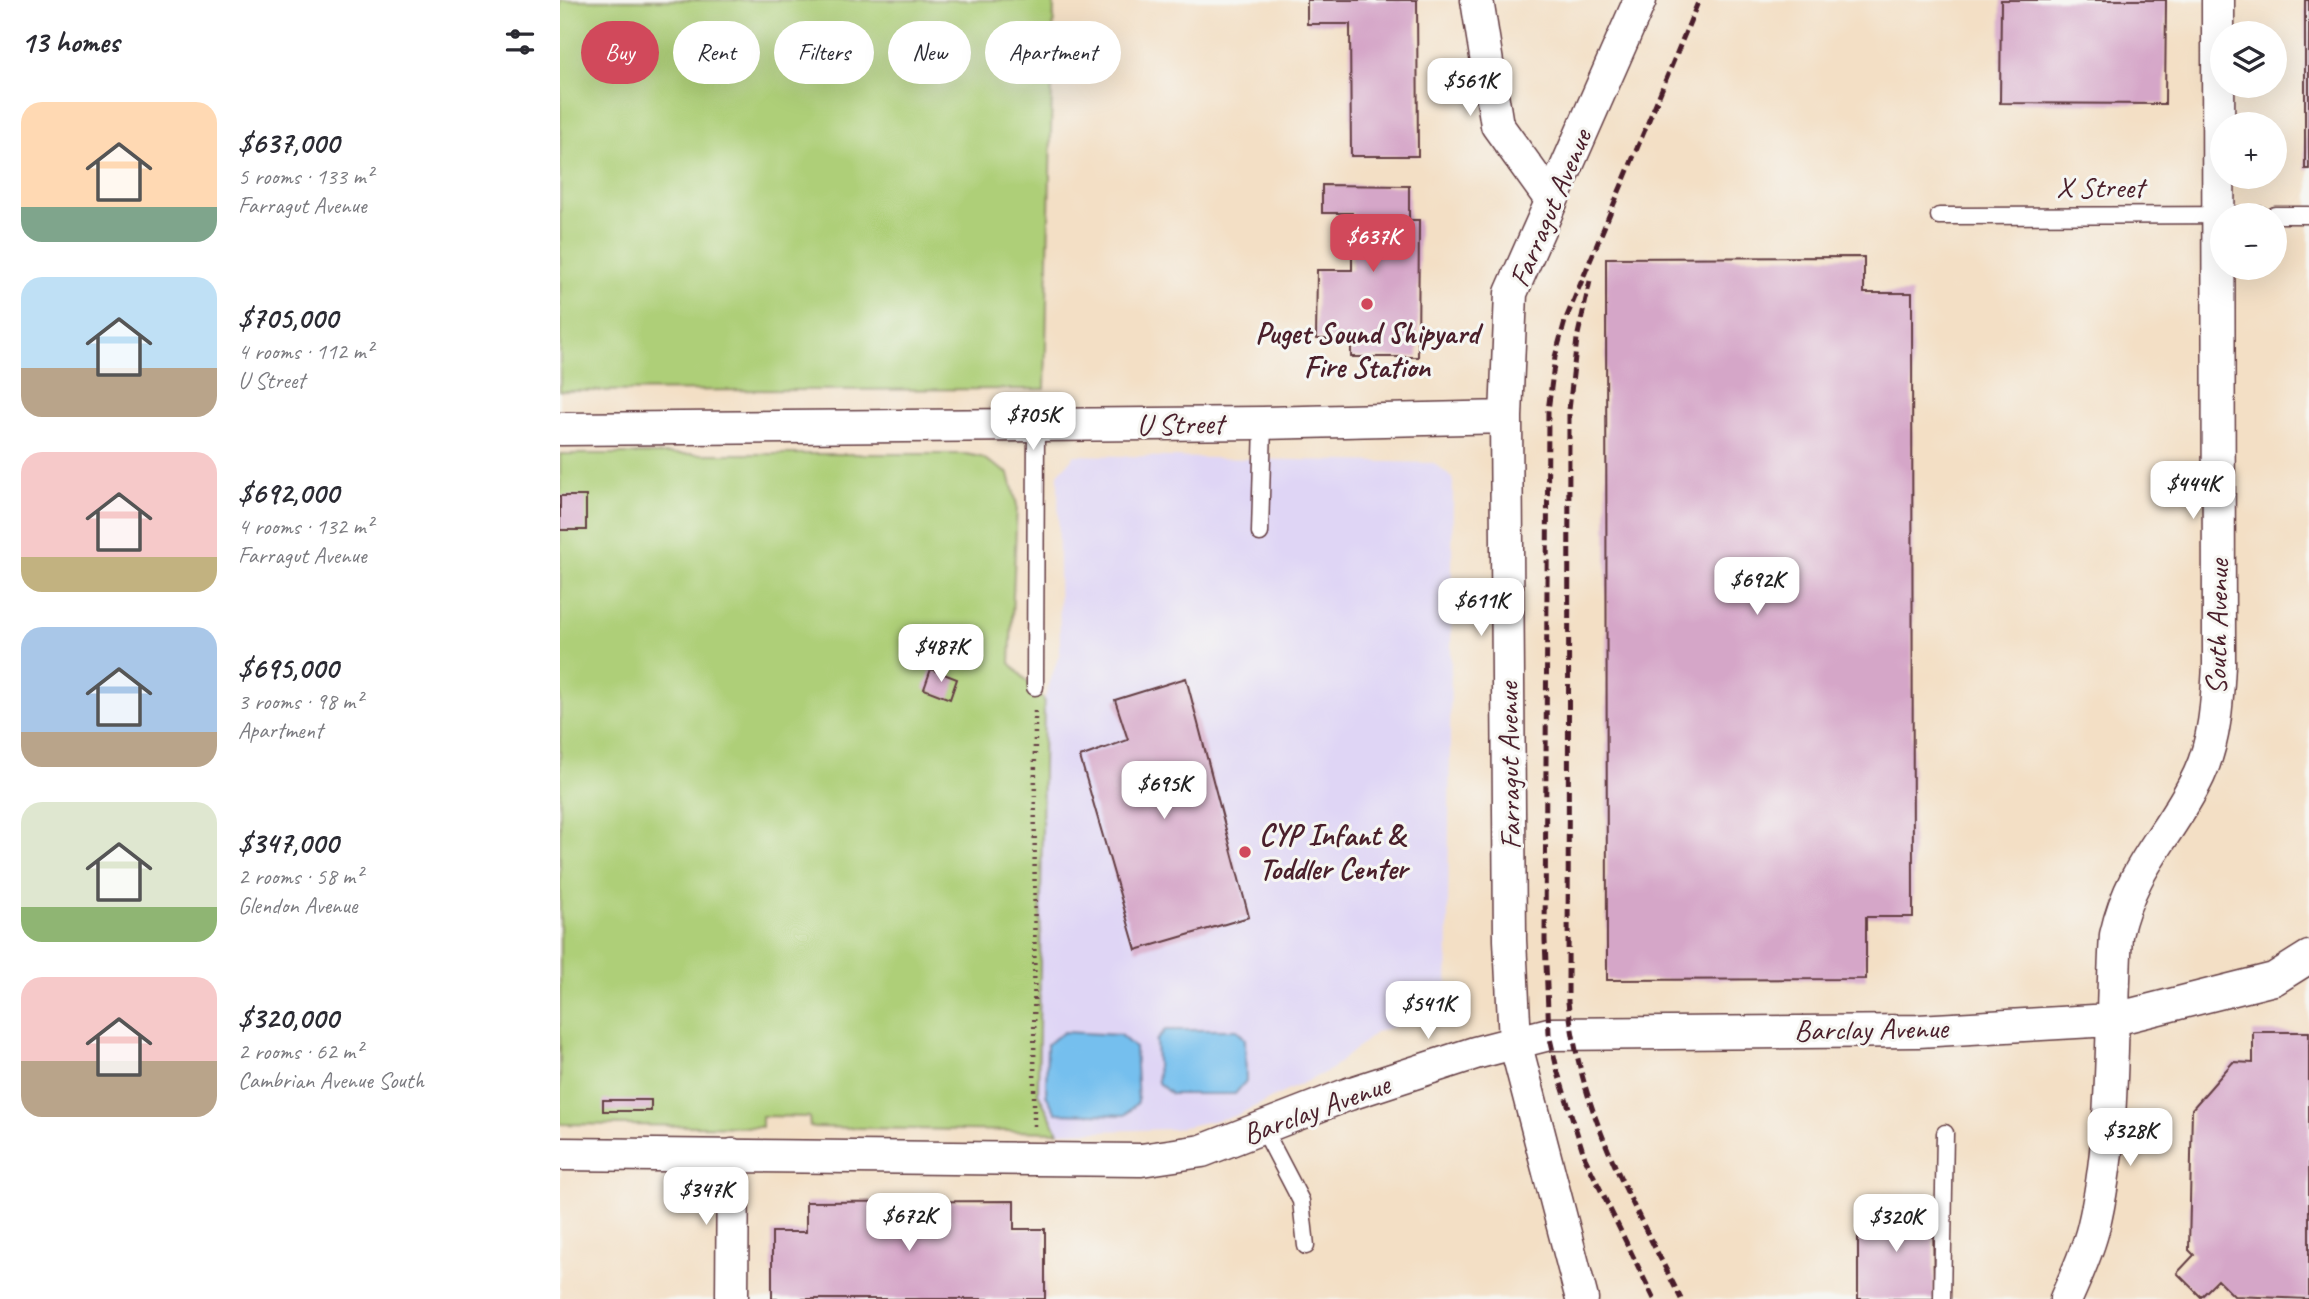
<!DOCTYPE html>
<html lang="en">
<head>
<meta charset="utf-8">
<style>
	body { margin:0; font-family:Caveat,sans-serif; background:#f2f2f3; color:#2b2b33; height:100vh; display:flex; flex-direction:column; font-size:26px; white-space:nowrap }
	* { box-sizing:border-box; margin:0 }
	p { font-size:23px; color:#7c7c81 }
	.icon { flex:none; width:38px; height:38px; fill:none; stroke:currentColor; stroke-width:2; stroke-linecap:round; stroke-linejoin:round }
	.map { position:relative; flex:1; overflow:hidden }
	.side { display:flex; flex-direction:column; background:#fff; width:560px }
	.side>* { flex:none }
	.hud { position:absolute; left:21px; top:21px; width:665px; height:63px; display:flex; gap:14px }
	.tools { position:absolute; left:1650px; top:21px; display:grid; gap:14px }
	.tools a { display:grid; place-items:center; width:77px; height:77px; border-radius:50%; background:#fff; box-shadow:0 7px 28px #0002; font-size:35px }
	.price { position:absolute; translate:-50% -60px; padding:0 16px; border-radius:14px; background:#fff; color:#222; font-size:23px; line-height:46px; filter:drop-shadow(0 2px 4px #0008) }
	.price::after { content:''; position:absolute; left:50%; top:42px; width:21px; height:16px; margin-left:-10px; background:inherit; clip-path:polygon(0 0,100% 0,50% 100%) }
	.price.selected { background:#d1495b; color:#fff }
	ul { padding:0; list-style:none }
	li { display:flex; align-items:center; gap:21px; height:175px; padding:0 21px }
	li span { display:grid; place-items:center; flex:none; width:196px; height:140px; border-radius:21px; color:#555 }
	li>.icon { margin-inline-start:auto }
	span .icon { width:84px; height:84px; fill:#fffc; stroke-width:1 }
	li b { font-size:30px }
	h2 { display:flex; justify-content:space-between; align-items:center; height:84px; padding:0 21px; font-size:30px }
	.pill { padding:0 24px; border-radius:32px; background:#fff; box-shadow:0 7px 28px #0002; font-size:24px; line-height:63px }
	.pill.selected { background:#d1495b; color:#fff }
	main { display:flex; flex:1; min-height:0 }
	.map>svg:first-child { display:block }
	.built { fill:#dfd5f5 }
	.green { fill:#aecf78; stroke:#7c7752; stroke-width:2 }
	.water { fill:#75bfee; stroke:#606f8c; stroke-width:2 }
	.building { fill:#d5a6c8 }
	.lines { fill:none; stroke-linecap:round; stroke-linejoin:round }
	.service-casing { stroke:#633c42; stroke-width:19 }
	.minor-casing { stroke:#633c42; stroke-width:35 }
	.path { stroke:#633c42; stroke-width:4.5; stroke-dasharray:2 5; stroke-linecap:butt }
	.service { stroke:#fff; stroke-width:16 }
	.minor { stroke:#fff; stroke-width:32 }
	.rail { stroke:#4a1f2b; stroke-width:5; stroke-dasharray:10 5; stroke-linecap:butt }
	.poi-dot { fill:#d1495b; stroke:#f6f6f2; stroke-width:2.5 }
	.labels { text-anchor:middle; dominant-baseline:central; stroke-width:6; stroke-linejoin:round; paint-order:stroke }
	.street-label { font-size:30px; fill:#4a1f2b; stroke:#f6f6f2 }
	.poi-label { font-size:30px; font-weight:bold; fill:#4a1f2b; stroke:#f6f6f2 }
</style>
</head>
<body>
<main>
<section class="side">
<h2>13 homes<svg class="icon" aria-label="filters" viewBox="0 0 24 24"><path d="M4 7h16M4 17h16"/><circle cx="9" cy="7" r="2"/><circle cx="15" cy="17" r="2"/></svg></h2>
<ul>
<li><span style="background:linear-gradient(#ffd9b3 75%,#7fa58c 0)"><svg class="icon" aria-label="home" viewBox="0 0 24 24"><path d="M3 11l9-7 9 7M6 9v11h12V9"/></svg></span><div><b>$637,000</b><p>5 rooms · 133 m²</p><p>Farragut Avenue</p></div></li>
<li><span style="background:linear-gradient(#bfe0f5 65%,#b9a48a 0)"><svg class="icon" aria-label="home" viewBox="0 0 24 24"><path d="M3 11l9-7 9 7M6 9v11h12V9"/></svg></span><div><b>$705,000</b><p>4 rooms · 112 m²</p><p>U Street</p></div></li>
<li><span style="background:linear-gradient(#f6c9c9 75%,#c2b280 0)"><svg class="icon" aria-label="home" viewBox="0 0 24 24"><path d="M3 11l9-7 9 7M6 9v11h12V9"/></svg></span><div><b>$692,000</b><p>4 rooms · 132 m²</p><p>Farragut Avenue</p></div></li>
<li><span style="background:linear-gradient(#a9c7e8 75%,#b9a48a 0)"><svg class="icon" aria-label="home" viewBox="0 0 24 24"><path d="M3 11l9-7 9 7M6 9v11h12V9"/></svg></span><div><b>$695,000</b><p>3 rooms · 98 m²</p><p>Apartment</p></div></li>
<li><span style="background:linear-gradient(#dfe7d0 75%,#8fb573 0)"><svg class="icon" aria-label="home" viewBox="0 0 24 24"><path d="M3 11l9-7 9 7M6 9v11h12V9"/></svg></span><div><b>$347,000</b><p>2 rooms · 58 m²</p><p>Glendon Avenue</p></div></li>
<li><span style="background:linear-gradient(#f6c9c9 60%,#b9a48a 0)"><svg class="icon" aria-label="home" viewBox="0 0 24 24"><path d="M3 11l9-7 9 7M6 9v11h12V9"/></svg></span><div><b>$320,000</b><p>2 rooms · 62 m²</p><p>Cambrian Avenue South</p></div></li>
</ul>
</section>
<div class="map">
<svg width="1749" height="1299" viewBox="0 0 1749 1299">
	<rect width="100%" height="100%" fill="#f6f6f2"/>
	<filter id="ink" filterUnits="userSpaceOnUse"><feTurbulence type="fractalNoise" baseFrequency=".0143" numOctaves="2"/><feDisplacementMap in="SourceGraphic" scale="14" xChannelSelector="R" yChannelSelector="G"/><feConvolveMatrix kernelMatrix="1 2 1 2 8 2 1 2 1" color-interpolation-filters="sRGB"/></filter>
	<filter id="wash" filterUnits="userSpaceOnUse"><feTurbulence type="fractalNoise" baseFrequency=".00686" numOctaves="4" result="noise"/><feDisplacementMap in="SourceGraphic" scale="28" xChannelSelector="R" yChannelSelector="G"/><feGaussianBlur stdDeviation="1.57" result="paint"/><feColorMatrix in="noise" values="0 0 0 0 0 0 0 0 0 0 0 0 0 0 0 0 0 1.4 0 .05"/><feComposite in="paint" operator="in"/></filter>
	<g filter="url(#wash)">
		<rect width="100%" height="100%" fill="#f3dfc5"/>
		<path class="built" d="M 515,455 L 874,463 L 893,479 L 887,1003 L 882,1012 L 816,1032 L 770,1070 L 675,1116 L 614,1129 L 498,1132 L 478,1093 L 484,700 L 500,652 L 498,474 Z"/>
		<path class="green" d="M 0,0 L 494,0 L 485,389 L 0,391 Z
			M 0,454 L 406,454 L 421,457 L 449,474 L 457,505 L 450,663 L 484,700 L 478,1093 L 498,1132 L 250,1127 L 249,1117 L 202,1116 L 202,1127 L 0,1124 Z"/>
		<path class="water" d="M 605,1030 L 677,1030 L 685,1039 L 686,1081 L 675,1094 L 611,1094 L 598,1083 L 596,1041 Z
			M 504,1032 L 560,1035 L 575,1048 L 578,1102 L 565,1115 L 496,1113 L 486,1095 L 487,1044 Z"/>
		<g id="blocks">
			<path class="building" d="M 747,0 L 857,0 L 858,156 L 791,156 L 790,24 L 747,24 Z
				M 1441,0 L 1606,0 L 1605,104 L 1440,103 Z
				M 1745,0 L 1749,0 L 1749,169 L 1745,169 Z
				M 762,185 L 849,186 L 849,220 L 859,220 L 858,357 L 791,357 L 791,339 L 756,339 L 757,270 L 792,270 L 792,213 L 762,213 Z
				M 1304,257 L 1304,293 L 1352,293 L 1353,917 L 1306,917 L 1306,979 L 1047,980 L 1046,258 Z
				M 0,496 L 26,496 L 26,530 L 0,530 Z
				M 371,669 L 397,679 L 390,699 L 364,689 Z
				M 626,678 L 689,917 L 576,950 L 520,757 L 568,740 L 555,700 Z
				M 1693,1032 L 1749,1032 L 1749,1299 L 1674,1296 L 1658,1280 L 1641,1297 L 1617,1273 L 1634,1255 L 1629,1250 L 1632,1109 L 1673,1062 L 1693,1063 Z
				M 43,1100 L 91,1100 L 91,1111 L 43,1111 Z
				M 454,1201 L 454,1229 L 485,1229 L 485,1299 L 212,1299 L 212,1232 L 246,1232 L 246,1202 Z
				M 1373,1209 L 1374,1299 L 1298,1299 L 1298,1210 Z"/>
		</g>
	</g>
	<g filter="url(#ink)">
		<use href="#blocks" fill-opacity="0" stroke="#633c42" stroke-width="2"/>
		<g class="lines">
			<defs>
				<path id="service" d="M 1715,215 L 1749,215
					M 1379,216 L 1701,215
					M 700,533 L 703,423
					M 475,687 L 476,425
					M 703,1128 L 741,1201 L 746,1246
					M 1382,1299 L 1385,1133"/>
				<path id="minor" d="M 917,0 L 937,125 L 991,200
					M 0,429 L 703,423 L 946,417
					M 0,1154 L 581,1160 L 642,1151 L 789,1094 L 915,1053 L 989,1034 L 1358,1031 L 1551,1020 L 1714,979 L 1749,957
					M 172,1299 L 173,1155
					M 1022,1299 L 955,1042 L 950,940 L 946,417 L 951,293 L 1080,0
					M 1506,1299 C 1516,1276 1527,1253 1533,1229 C 1556,1135 1550,1031 1556,935 C 1572,864 1610,836 1639,775 C 1655,741 1657,702 1659,665 L 1658,0"/>
			</defs>
			<use href="#service" class="service-casing"/>
			<use href="#minor" class="minor-casing"/>
			<path class="path" d="M 474,1126 L 475,711"/>
			<use href="#service" class="service"/>
			<use href="#minor" class="minor"/>
			<path class="rail" d="M 1030,281 L 1017,339 L 1009,410 L 1008,1002 C 1021,1116 1071,1199 1121,1299
				M 1094,1299 L 1025,1158 L 998,1073 L 989,1034 L 985,940 L 988,411 L 995,357 L 1005,321 L 1139,0"/>
		</g>
	</g>
	<g class="poi-dot">
		<circle cx="807" cy="304" r="7"/>
		<circle cx="685" cy="852" r="7"/>
	</g>
	<g class="labels">
		<g class="street-label">
			<text x="1540" y="187">X Street</text>
			<text transform="translate(990 208) rotate(-67)">Farragut Avenue</text>
			<text transform="translate(620 424) rotate(-1)">U Street</text>
			<text transform="translate(1657 627) rotate(-89)">South Avenue</text>
			<text transform="translate(949 766) rotate(-91)">Farragut Avenue</text>
			<text transform="translate(1311 1029) rotate(-1)">Barclay Avenue</text>
			<text transform="translate(756 1109) rotate(-20)">Barclay Avenue</text>
		</g>
		<g class="poi-label">
			<text x="807" y="333">Puget Sound Shipyard<tspan x="807" dy="34">Fire Station</tspan></text>
			<text x="699" y="835" text-anchor="start">CYP Infant &amp;<tspan x="699" dy="34">Toddler Center</tspan></text>
		</g>
	</g>
</svg>
<div class="tools">
<a><svg class="icon" aria-label="layers" viewBox="0 0 24 24"><path d="M12 4l9 5-9 5-9-5zM3 14l9 5 9-5"/></svg></a>
<a>+</a>
<a>−</a>
</div>
<b class="price" style="left:910px;top:118px">$561K</b>
<b class="price selected" style="left:813px;top:274px">$637K</b>
<b class="price" style="left:473px;top:452px">$705K</b>
<b class="price" style="left:1633px;top:521px">$444K</b>
<b class="price" style="left:1197px;top:617px">$692K</b>
<b class="price" style="left:921px;top:638px">$611K</b>
<b class="price" style="left:381px;top:684px">$487K</b>
<b class="price" style="left:604px;top:821px">$695K</b>
<b class="price" style="left:868px;top:1041px">$541K</b>
<b class="price" style="left:1570px;top:1168px">$328K</b>
<b class="price" style="left:146px;top:1227px">$347K</b>
<b class="price" style="left:349px;top:1253px">$672K</b>
<b class="price" style="left:1336px;top:1254px">$320K</b>
<div class="hud">
<a class="pill selected">Buy</a>
<a class="pill">Rent</a>
<a class="pill">Filters</a>
<a class="pill">New</a>
<a class="pill">Apartment</a>
</div>
</div>
</main>
</body>
</html>
